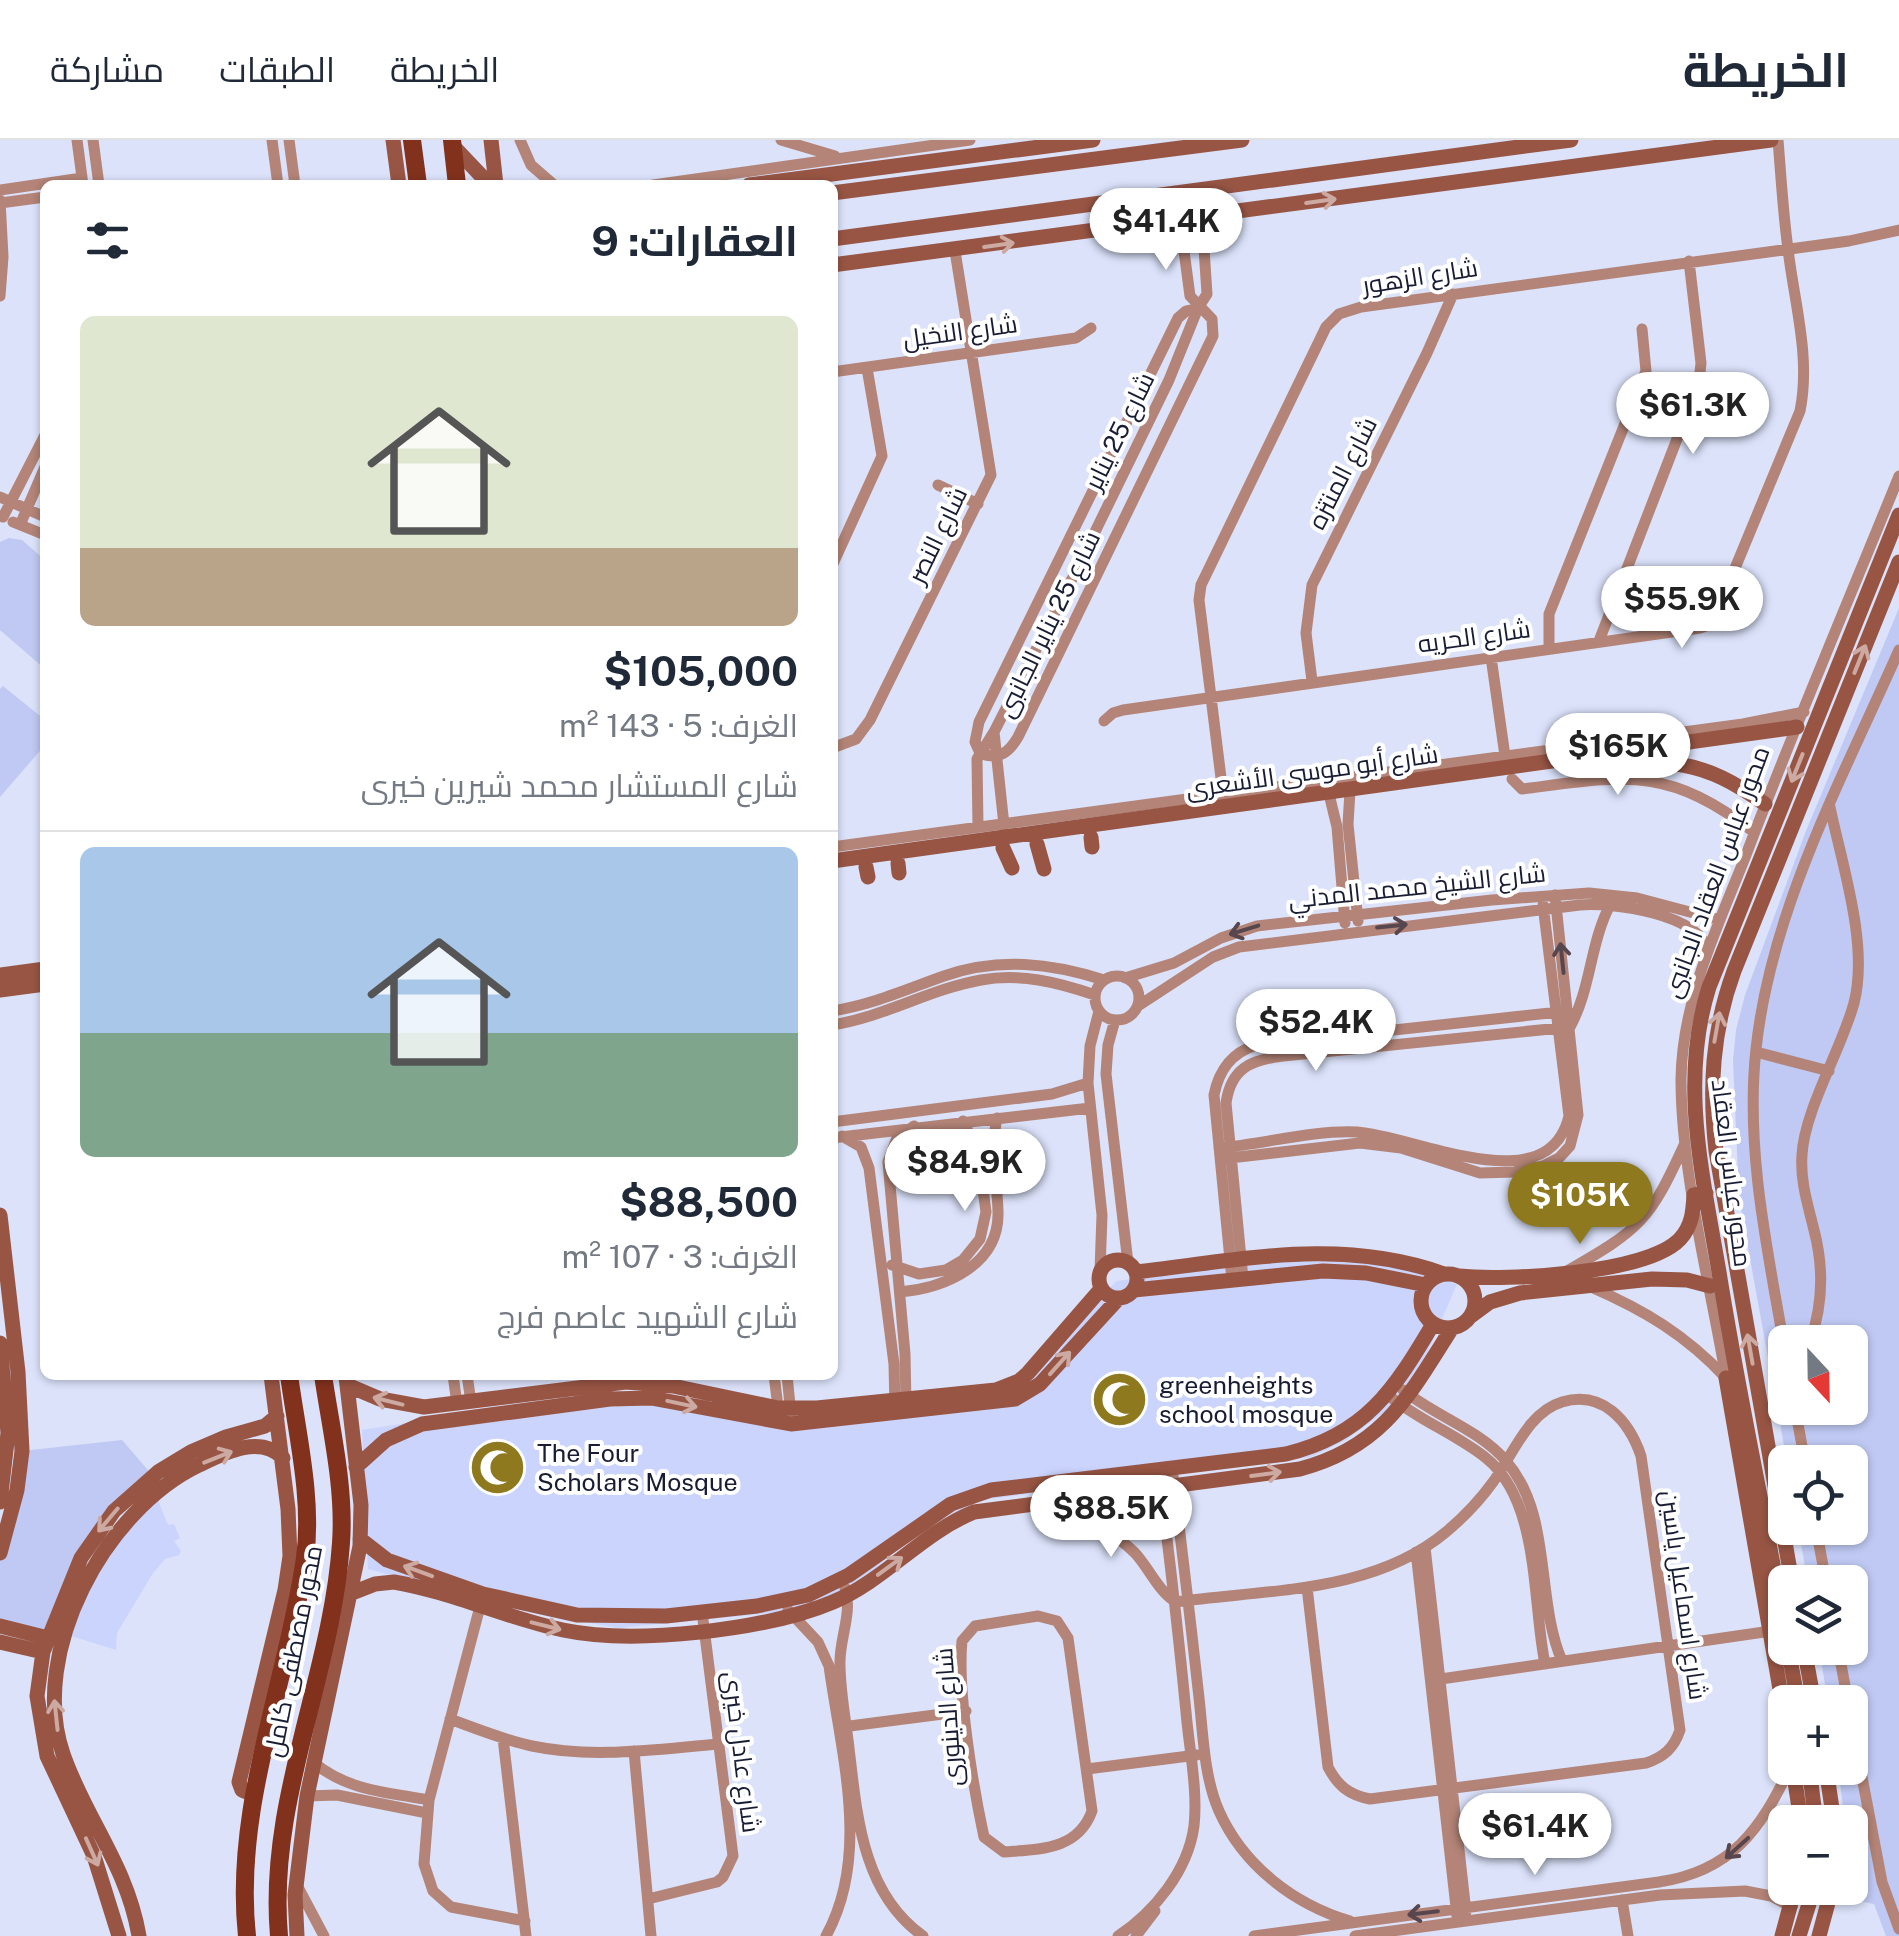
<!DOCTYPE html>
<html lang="ar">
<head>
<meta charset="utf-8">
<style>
	body { margin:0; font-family:"Public Sans",Cairo,sans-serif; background:#f2f2f3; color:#1f2937; direction:rtl; height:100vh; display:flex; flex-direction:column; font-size:38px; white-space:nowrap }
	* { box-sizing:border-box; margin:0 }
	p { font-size:32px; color:#747a83 }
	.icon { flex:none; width:55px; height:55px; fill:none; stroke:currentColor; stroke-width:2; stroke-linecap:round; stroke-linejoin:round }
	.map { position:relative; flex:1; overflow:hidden; direction:ltr }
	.drawer { position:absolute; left:40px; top:40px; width:798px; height:1200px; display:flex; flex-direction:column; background:#fff; border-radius:15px; box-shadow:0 2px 8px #0004; direction:rtl }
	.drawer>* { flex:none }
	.needle { width:65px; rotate:158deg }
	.tools { position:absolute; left:1768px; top:1185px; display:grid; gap:20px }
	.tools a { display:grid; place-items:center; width:100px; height:100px; border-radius:15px; background:#fff; box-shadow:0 2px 8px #0004; font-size:50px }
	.price { position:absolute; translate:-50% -85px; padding:0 22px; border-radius:35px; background:#fff; color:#222; font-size:32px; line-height:65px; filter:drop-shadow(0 2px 5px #0008) }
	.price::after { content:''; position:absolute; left:50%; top:60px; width:30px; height:22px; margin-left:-15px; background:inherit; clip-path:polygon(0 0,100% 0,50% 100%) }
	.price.on { background:#8f791f; color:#fff }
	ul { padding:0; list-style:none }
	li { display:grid; align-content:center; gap:20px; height:530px; padding:0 40px }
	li+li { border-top:2px solid #e0e1e3 }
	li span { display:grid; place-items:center; height:310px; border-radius:15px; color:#555 }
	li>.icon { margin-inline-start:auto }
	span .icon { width:180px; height:180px; fill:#fffc; stroke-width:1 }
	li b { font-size:42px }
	h2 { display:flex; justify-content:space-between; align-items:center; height:120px; padding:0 40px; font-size:42px }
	header { display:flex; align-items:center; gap:60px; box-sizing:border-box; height:140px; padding:0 50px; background:#fff; border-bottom:2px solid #e0e1e3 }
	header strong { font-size:48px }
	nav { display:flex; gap:55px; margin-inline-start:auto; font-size:35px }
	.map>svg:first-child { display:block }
	.built { fill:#cbd4fd }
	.green { fill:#bfc9f3; fill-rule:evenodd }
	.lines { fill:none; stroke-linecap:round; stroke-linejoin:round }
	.street { stroke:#b38477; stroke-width:11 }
	.secondary { stroke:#985544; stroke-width:15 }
	.primary { stroke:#82311d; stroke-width:18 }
	.oneway { stroke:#ccaaa2 }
	.oneway2 { stroke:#57464e }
	.labels { text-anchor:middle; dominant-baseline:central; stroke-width:8; stroke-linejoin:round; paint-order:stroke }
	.street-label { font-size:25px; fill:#191d33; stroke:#fff }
	.poi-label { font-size:25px; fill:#191d33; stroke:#fff; text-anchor:start }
</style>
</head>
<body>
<header>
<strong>الخريطة</strong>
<nav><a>الخريطة</a><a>الطبقات</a><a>مشاركة</a></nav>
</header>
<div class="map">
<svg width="1899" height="1796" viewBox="0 0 1899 1796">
	<rect width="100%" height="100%" fill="#dbe2fa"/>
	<path class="built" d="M 1343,1118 L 1423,1133 L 1457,1144 L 1423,1223 L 1391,1267 L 1346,1300 L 1311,1317 L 982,1360 L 940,1379 L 902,1405 L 871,1432 L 824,1460 L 771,1473 L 618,1488 L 516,1469 L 368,1429 L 362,1290 L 594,1254 L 652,1251 L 782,1277 L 993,1256 L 1117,1141 L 1240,1124 Z
		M 158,1360 L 168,1385 L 174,1384 L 180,1398 L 174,1401 L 181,1411 L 179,1415 L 165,1419 L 153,1433 L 117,1493 L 116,1510 L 68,1495 L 84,1452 L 119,1399 Z"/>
	<path class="green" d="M 9,398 L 22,400 L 45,420 L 45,529 L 0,490 L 0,402 Z
		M 1899,468 L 1899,1796 L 1886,1796 L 1874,1764 L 1843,1758 L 1843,1748 L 1850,1748 L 1850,1682 L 1845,1682 L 1838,1628 L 1850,1628 L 1850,1562 L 1828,1562 L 1819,1508 L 1850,1508 L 1850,1442 L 1808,1442 L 1798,1388 L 1850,1388 L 1850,1322 L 1787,1322 L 1739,1058 L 1733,920 L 1736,890 L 1745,855 L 1806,691 ZM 1785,1202 L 1850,1202 L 1850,1268 L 1785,1268 Z
		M 3,546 L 45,580 L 45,605 L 0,657 L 0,549 Z
		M 122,1300 L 153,1336 L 96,1394 L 48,1498 L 0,1486 L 0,1413 L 22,1311 Z"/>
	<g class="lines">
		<path class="street" d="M 77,0 L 83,45
			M 93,0 L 99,45
			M 272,0 L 278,45
			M 289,0 L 295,45
			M 520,0 L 531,25 L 554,45
			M 781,0 L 835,16
			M 653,45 L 970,0
			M 0,50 L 82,38
			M 0,60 L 3,117 L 0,156
			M 0,63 L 45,57
			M 1180,81 L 1190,156 L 1212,179 L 1213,196 L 1018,597 C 1008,614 998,620 980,613 L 975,602 L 979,582 L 1178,178 L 1186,171 L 1198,168
			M 832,232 L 1076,198 L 1091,188
			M 938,345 L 978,364
			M 0,357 L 45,377
			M 3,377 L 45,295
			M 13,382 L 45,395
			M 20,385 L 45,327
			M 832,426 L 882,316 L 867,228
			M 1599,501 L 1699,242 L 1701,223 L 1689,121
			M 1549,507 L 1549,474 L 1646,231 L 1642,189
			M 1491,517 L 1505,616
			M 1312,541 L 1306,493 L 1312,445 L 1427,213 L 1453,154
			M 1104,581 L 1113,573 L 1123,570 L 1700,488 L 1712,484 L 1800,271 C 1811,217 1794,162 1788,109 C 1783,73 1781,36 1778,0
			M 994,592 L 1004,685
			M 832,608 L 856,599 L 870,580 L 991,335 L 955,111
			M 1512,639 L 1522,649 C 1626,636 1666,625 1754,692
			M 1350,651 L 1348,684 L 1358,781
			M 1223,654 L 1199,460 L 1201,445 L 1326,187 L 1339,174 L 1361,167 L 1849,101 L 1899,90
			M 1329,654 L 1337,687 L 1345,783
			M 978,687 L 977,619 L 994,592 L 1073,437 L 1169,240 L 1198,168 L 1207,154 L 1202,78
			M 832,707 L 1743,584 L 1804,572
			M1095 858a22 22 0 1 1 44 0a22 22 0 1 1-44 0Z
			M 1125,838 L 1174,823 L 1221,798 L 1257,786 L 1492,760 L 1589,753 L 1637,758 L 1720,780
			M 1138,866 L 1213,817 L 1239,807 L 1580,765 C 1612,762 1700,774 1708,811
			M 832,871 C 872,865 907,849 944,836 C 998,817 1051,823 1104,840
			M 1099,871 L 1090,906 L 1088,943 L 1102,1075 L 1100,1131
			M 1115,880 L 1108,905 L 1106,934 L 1128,1123
			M 832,885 C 884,877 930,849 981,840 C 1020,833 1057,842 1095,855
			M 1756,912 L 1829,931
			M 832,982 L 1052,954 L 1088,943
			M 842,996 L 861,1007 L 869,1028 L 894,1224 L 895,1268
			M 832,998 L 1090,968
			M 1219,1008 C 1265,1004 1311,990 1357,992 C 1416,996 1548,1064 1569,976 L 1543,765
			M 1221,1019 L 1360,1003 L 1401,1008 L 1480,1033 L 1514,1032 L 1543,1026 L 1559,1018 L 1570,1006 L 1578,975 L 1555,755
			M 892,1125 L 919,1134 L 946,1130 L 963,1120 L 980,1099 L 986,1072 L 978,1012 L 963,981
			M 1567,1131 C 1641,1089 1650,1080 1685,1003
			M 1243,1139 L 1226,963 C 1231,928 1251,920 1283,916 L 1570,887 C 1591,849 1590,803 1610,765
			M 1232,1140 L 1214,955 C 1219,930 1231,913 1256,905 L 1559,872
			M 1591,1147 C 1644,1170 1686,1195 1726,1238
			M 900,1152 C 945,1148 1000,1125 998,1071 C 997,1039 990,1011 997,978
			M 1810,1202 C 1823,1165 1824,1128 1814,1090 C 1808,1065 1800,1041 1802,1015 C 1804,971 1842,908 1854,863 C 1869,805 1842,725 1830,667
			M 1785,1211 C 1768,1112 1745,1010 1756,909 C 1771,769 1843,637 1899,510
			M 453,1235 L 457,1264
			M 467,1235 L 471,1262
			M 774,1235 L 779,1275
			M 787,1235 L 791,1275
			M 1726,1238 C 1710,1143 1681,1033 1681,939 C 1682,860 1718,786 1746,715 C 1794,588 1848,462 1899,336
			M 1403,1250 C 1435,1276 1480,1290 1506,1321 C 1553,1375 1535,1458 1562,1521
			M 1388,1255 C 1418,1280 1456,1294 1486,1318 C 1540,1361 1532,1461 1545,1524
			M 906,1264 L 905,1214 L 888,1022 L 897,998 L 914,986
			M 1795,1268 L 1805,1322
			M 1172,1328 C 1181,1402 1190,1475 1198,1549 C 1203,1588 1203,1635 1219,1671 C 1243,1725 1293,1764 1350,1781
			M 1053,1363 C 1082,1377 1112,1390 1135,1413 C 1149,1428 1158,1451 1176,1462 C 1266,1449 1372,1454 1446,1392 C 1464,1377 1480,1360 1493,1342 C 1513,1315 1528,1272 1562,1262 C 1603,1250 1629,1281 1641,1316 L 1680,1590 C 1674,1608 1664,1617 1646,1623 L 1370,1659 C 1349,1655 1338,1646 1328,1627 L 1307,1447
			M 1816,1388 L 1826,1442
			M 1425,1407 L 1466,1772
			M 1416,1412 L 1457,1776
			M 845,1448 C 853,1473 839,1499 840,1524 C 840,1552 846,1581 849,1608 C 857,1675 862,1753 923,1796
			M 482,1459 L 429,1660 L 424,1724 L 433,1751 L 451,1767 L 525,1781
			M 788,1470 L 818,1502 L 829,1526 C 841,1614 871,1715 826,1796
			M 1038,1476 L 1057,1481 L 1068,1498 L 1092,1671 C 1078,1710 1040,1709 1004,1712 L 984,1697 C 973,1646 957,1551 962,1501 L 975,1486 Z
			M 1838,1508 L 1848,1562
			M 1434,1540 L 1771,1491
			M 1850,1574 L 1882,1742 L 1899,1789
			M 450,1579 C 477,1589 504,1600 532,1606 C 594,1619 657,1609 719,1604
			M 842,1587 L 966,1571
			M 503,1598 L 526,1796
			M 634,1611 L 651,1796
			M 313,1622 C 348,1651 386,1652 429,1660
			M 1087,1629 L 1197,1615
			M 307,1656 L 337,1655 L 427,1673
			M 298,1747 L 324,1796
			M 648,1759 L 717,1742 L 723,1737 L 733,1716 L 702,1472
			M 1622,1760 L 1628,1796
			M 1118,1796 C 1154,1772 1188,1731 1194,1686 C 1198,1650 1189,1608 1186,1572 C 1178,1491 1169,1410 1158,1329
			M 1136,1796 L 1155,1771
			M 1254,1796 L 1659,1742 C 1732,1731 1760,1690 1790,1628
			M 1355,1796 L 1660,1755 L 1745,1751 L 1771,1756 L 1792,1767"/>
		<path class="secondary" d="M 393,0 L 399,45
			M 491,0 L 496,45
			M 453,6 L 490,45
			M 749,45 L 1093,0
			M 832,53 L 1242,0
			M 832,99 L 1571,0
			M 832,125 L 1771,0
			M 1594,627 C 1670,619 1701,618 1765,664
			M 1091,697 L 1092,707
			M 1037,704 L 1044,729
			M 1003,708 L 1012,728
			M 832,721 L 1797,587
			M 898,723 L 899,733
			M 866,727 L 868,737
			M 0,835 L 45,829
			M 0,850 L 45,844
			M 0,1075 L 18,1232 L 22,1311 L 17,1350 L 0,1413
			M1099 1139a19 19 0 1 1 38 0a19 19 0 1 1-38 0Z
			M 1136,1132 C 1241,1120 1341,1097 1444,1134
			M1421 1161a27 27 0 1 1 54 0a27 27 0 1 1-54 0Z
			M 1459,1136 C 1506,1141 1647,1134 1680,1099 C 1692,1086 1693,1072 1694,1055 L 1706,1053
			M 1134,1150 L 1323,1131 L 1366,1133 L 1426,1145
			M 1471,1176 L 1490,1162 L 1520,1153 L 1652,1139 L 1687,1140 L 1710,1146
			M 0,1203 L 8,1293 L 0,1362
			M 1726,1238 L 1785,1578
			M 347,1245 L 380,1259 L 424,1267 L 626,1242 L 673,1246 L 778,1268 L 817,1268 L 996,1250 L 1019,1241 L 1028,1233 L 1101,1149
			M 356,1327 L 386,1300 L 422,1284 L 610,1259 L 651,1258 L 791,1284 L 1015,1259 L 1040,1244 L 1119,1158
			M 360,1399 L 387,1420 L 483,1454 L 577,1475 L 666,1476 L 757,1466 L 808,1455 L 849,1435 L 951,1364 L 991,1350 L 1286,1314 C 1365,1295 1394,1250 1433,1184
			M 1792,1442 L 1716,1011 C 1709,948 1712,891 1734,831 L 1899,422
			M 352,1453 L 375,1444 L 394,1442 C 452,1452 506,1478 563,1490 C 634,1505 767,1490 833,1462 C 885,1440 922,1393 974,1372 L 1300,1329 C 1383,1307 1409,1256 1452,1188
			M 0,1486 L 48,1498
			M 1785,1490 C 1764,1370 1738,1252 1719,1132 C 1703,1037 1679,942 1709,847 L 1899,375
			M 0,1502 L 43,1512
			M 1788,1508 L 1798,1562
			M 1804,1508 L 1814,1562
			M 1793,1628 L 1801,1682
			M 1809,1628 L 1816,1682
			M 1826,1628 L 1834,1682
			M 254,1655 L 242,1650 L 239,1642 L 285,1450 L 290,1416 L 288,1369 L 271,1235
			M 119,1796 L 94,1716 L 47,1616 L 37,1556 L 43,1512 L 81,1418 L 114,1371 L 158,1332 L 191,1312 L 226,1297 L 265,1286 L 277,1276
			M 139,1796 C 127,1725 85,1678 63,1614 C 28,1512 105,1370 199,1325 C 224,1313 260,1294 283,1318
			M 297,1796 L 295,1755 L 307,1656 L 360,1406 L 361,1365 L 346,1237
			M 1782,1796 L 1795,1748
			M 1799,1796 L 1814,1748
			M 1819,1796 L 1832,1748"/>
		<path class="primary" d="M 412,0 L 418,45
			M 452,0 L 457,45
			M 247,1796 C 233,1668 287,1543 305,1418 C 313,1359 297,1294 289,1235
			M 279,1796 C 267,1660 332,1536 341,1403 C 345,1347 331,1290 323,1235"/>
	</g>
	<defs><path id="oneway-shaft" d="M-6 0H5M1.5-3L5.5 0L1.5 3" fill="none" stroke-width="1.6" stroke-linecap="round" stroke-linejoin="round" transform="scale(2.5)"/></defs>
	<g class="oneway">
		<use href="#oneway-shaft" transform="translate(1321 61) rotate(-8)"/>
		<use href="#oneway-shaft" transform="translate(999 105) rotate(-8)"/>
		<use href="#oneway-shaft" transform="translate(1860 519) rotate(-68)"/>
		<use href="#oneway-shaft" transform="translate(1797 628) rotate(112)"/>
		<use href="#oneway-shaft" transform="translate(1717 887) rotate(-80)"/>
		<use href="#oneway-shaft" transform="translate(1750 1209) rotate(-100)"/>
		<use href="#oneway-shaft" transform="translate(1060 1223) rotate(-48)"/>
		<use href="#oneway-shaft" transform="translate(388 1261) rotate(-166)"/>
		<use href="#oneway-shaft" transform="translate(682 1264) rotate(12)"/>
		<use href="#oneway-shaft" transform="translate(218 1317) rotate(-22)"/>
		<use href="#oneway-shaft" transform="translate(1266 1334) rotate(-8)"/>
		<use href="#oneway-shaft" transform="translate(108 1380) rotate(130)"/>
		<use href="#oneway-shaft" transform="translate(890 1426) rotate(-36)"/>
		<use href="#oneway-shaft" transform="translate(418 1431) rotate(-160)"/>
		<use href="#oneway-shaft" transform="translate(546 1486) rotate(14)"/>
		<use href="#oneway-shaft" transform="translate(56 1575) rotate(-96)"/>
		<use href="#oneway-shaft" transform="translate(92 1712) rotate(66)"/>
	</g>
	<g class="oneway2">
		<use href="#oneway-shaft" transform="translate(1392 786) rotate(-6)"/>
		<use href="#oneway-shaft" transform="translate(1244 790) rotate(163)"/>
		<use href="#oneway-shaft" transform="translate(1562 818) rotate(-96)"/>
		<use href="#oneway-shaft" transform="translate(1737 1708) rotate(138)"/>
		<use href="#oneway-shaft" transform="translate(1423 1773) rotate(173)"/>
	</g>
	<defs>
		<symbol id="mosque-disc" viewBox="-11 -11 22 22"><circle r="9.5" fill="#8f791f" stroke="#fff"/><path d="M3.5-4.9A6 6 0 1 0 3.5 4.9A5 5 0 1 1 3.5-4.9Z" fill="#fff"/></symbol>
	</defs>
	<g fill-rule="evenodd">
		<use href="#mosque-disc" x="1088" y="1228" width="63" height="63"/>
		<use href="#mosque-disc" x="466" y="1296" width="63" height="63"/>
	</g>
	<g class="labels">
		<g class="street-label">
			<text transform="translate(1420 136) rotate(-9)">شارع الزهور</text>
			<text transform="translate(960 191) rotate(-8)">شارع النخيل</text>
			<text transform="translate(1119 291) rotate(-64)">شارع 25 يناير</text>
			<text transform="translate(1342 333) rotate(-63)">شارع المنتزه</text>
			<text transform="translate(937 395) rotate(-64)">شارع النصر</text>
			<text transform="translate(1048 484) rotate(-64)">شارع 25 يناير الجانبى</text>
			<text transform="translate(1474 496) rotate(-8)">شارع الحريه</text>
			<text transform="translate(1312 631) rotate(-8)">شارع أبو موسى الأشعرى</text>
			<text transform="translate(1716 732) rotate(-70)">محور عباس العقاد الجانبى</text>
			<text transform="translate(1417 746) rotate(-6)">شارع الشيخ محمد المدني</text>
			<text transform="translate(1732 1033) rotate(83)">محور عباس العقاد</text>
			<text transform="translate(1684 1455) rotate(82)">شارع اسماعيل ياسين</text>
			<text transform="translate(293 1511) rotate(-79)">محور مصطفى كامل</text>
			<text transform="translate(948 1577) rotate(-94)">شارع الدينورى</text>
			<text transform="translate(742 1612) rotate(83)">شارع عادل خيرى</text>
		</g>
		<g class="poi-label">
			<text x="1159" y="1245">greenheights<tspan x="1159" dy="29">school mosque</tspan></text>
			<text x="537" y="1313">The Four<tspan x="537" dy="29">Scholars Mosque</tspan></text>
		</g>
	</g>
</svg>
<div class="tools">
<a><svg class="needle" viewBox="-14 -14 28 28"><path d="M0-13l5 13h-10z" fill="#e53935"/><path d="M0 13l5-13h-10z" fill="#747a83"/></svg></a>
<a><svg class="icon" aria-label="locate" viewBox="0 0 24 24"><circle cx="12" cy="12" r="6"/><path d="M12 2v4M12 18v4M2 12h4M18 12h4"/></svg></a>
<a><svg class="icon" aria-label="layers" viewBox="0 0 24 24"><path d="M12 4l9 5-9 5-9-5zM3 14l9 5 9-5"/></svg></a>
<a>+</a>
<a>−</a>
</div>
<b class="price" style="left:1166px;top:133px">$41.4K</b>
<b class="price" style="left:1693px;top:317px">$61.3K</b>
<b class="price" style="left:1682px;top:511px">$55.9K</b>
<b class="price" style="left:1618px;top:658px">$165K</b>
<b class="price" style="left:1316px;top:934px">$52.4K</b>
<b class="price" style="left:965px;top:1074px">$84.9K</b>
<b class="price on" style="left:1580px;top:1107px">$105K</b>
<b class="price" style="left:1111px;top:1420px">$88.5K</b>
<b class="price" style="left:1535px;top:1738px">$61.4K</b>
<section class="drawer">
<h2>العقارات: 9<svg class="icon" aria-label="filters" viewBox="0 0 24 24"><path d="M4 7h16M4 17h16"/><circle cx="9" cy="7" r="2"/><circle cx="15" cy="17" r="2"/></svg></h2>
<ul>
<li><span style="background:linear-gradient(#dfe7d0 75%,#b9a48a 0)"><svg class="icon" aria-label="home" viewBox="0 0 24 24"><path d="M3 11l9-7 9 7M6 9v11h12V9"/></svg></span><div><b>$105,000</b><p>الغرف: 5 · 143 m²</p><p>شارع المستشار محمد شيرين خيرى</p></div></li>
<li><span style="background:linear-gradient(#a9c7e8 60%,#7fa58c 0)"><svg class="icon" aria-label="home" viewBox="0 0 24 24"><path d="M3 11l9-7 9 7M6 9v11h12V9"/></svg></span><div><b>$88,500</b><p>الغرف: 3 · 107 m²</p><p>شارع الشهيد عاصم فرج</p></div></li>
</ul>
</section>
</div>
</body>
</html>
